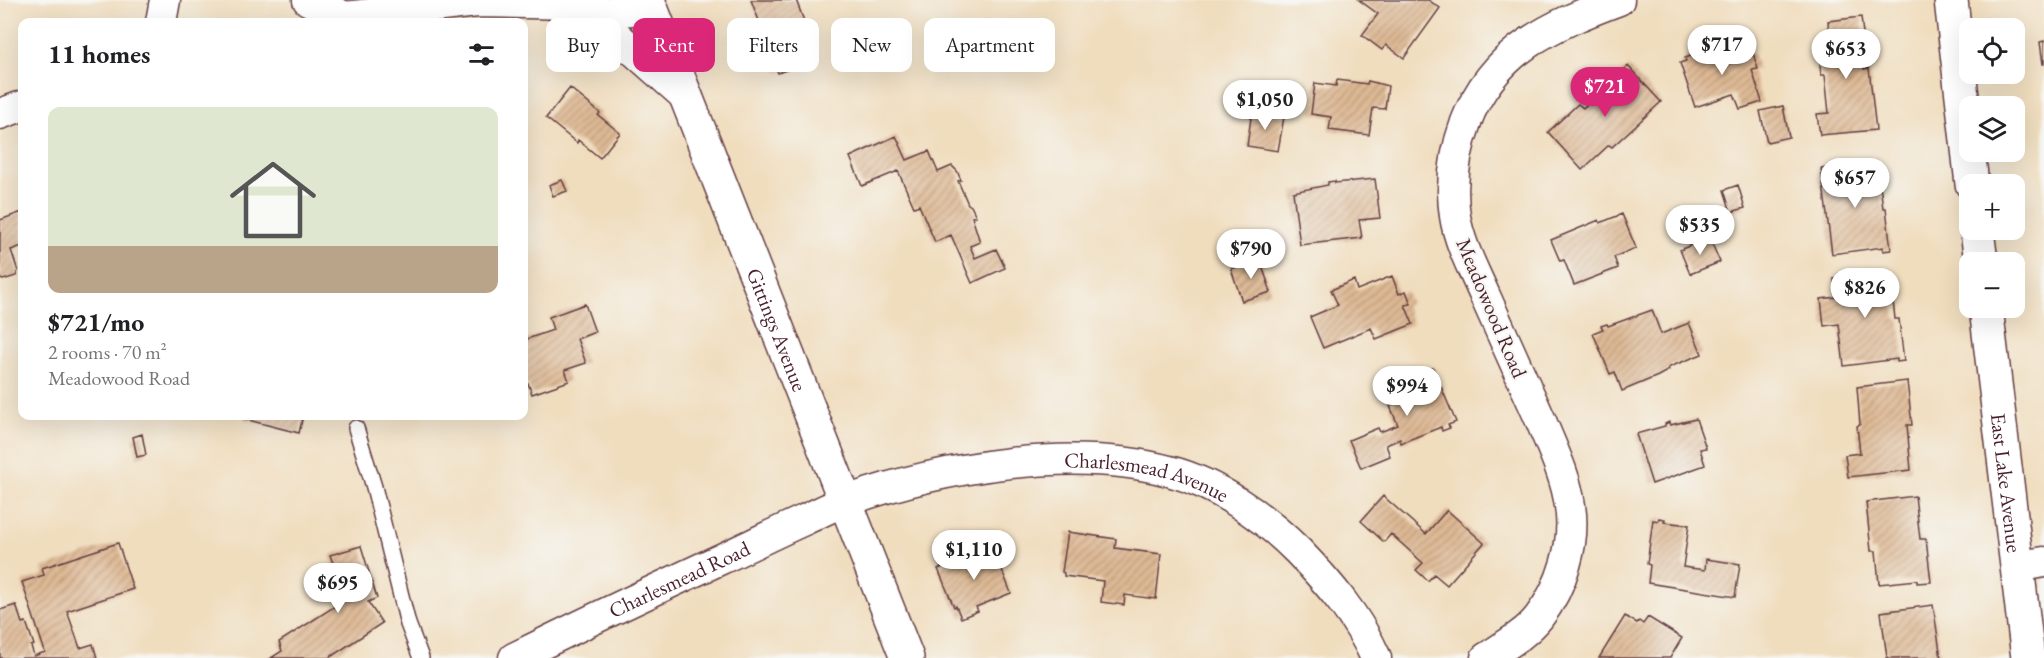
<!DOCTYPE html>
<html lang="en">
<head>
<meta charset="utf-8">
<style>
	body { margin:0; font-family:"EB Garamond",serif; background:#f6f6f6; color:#202124; height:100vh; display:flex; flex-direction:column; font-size:22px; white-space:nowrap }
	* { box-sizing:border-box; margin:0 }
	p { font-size:20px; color:#757577 }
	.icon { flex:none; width:33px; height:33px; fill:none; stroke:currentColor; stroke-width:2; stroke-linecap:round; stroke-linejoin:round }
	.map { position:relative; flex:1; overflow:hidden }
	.sheet { position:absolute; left:18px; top:18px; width:510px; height:402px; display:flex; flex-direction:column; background:#fff; border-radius:12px; box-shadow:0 6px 24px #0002 }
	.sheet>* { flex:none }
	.top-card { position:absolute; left:546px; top:18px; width:570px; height:54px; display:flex; gap:12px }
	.fabs { position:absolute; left:1959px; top:18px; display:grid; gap:12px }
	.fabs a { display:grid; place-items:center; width:66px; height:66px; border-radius:12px; background:#fff; box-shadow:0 6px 24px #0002; font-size:30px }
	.price { position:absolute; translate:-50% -51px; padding:0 14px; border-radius:21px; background:#fff; color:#222; font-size:20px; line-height:39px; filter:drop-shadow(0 2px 3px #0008) }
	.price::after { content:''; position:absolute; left:50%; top:36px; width:18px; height:14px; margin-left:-9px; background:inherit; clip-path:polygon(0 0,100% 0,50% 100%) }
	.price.selected { background:#db2777; color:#fff }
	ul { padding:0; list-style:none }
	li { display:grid; align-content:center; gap:12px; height:318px; padding:0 30px }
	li+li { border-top:2px solid #e0e0e0 }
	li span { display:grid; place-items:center; height:186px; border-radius:12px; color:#555 }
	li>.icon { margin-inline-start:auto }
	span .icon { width:108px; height:108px; fill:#fffc; stroke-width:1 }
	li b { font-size:26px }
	h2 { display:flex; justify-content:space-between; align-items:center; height:72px; padding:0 30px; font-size:26px }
	.chip { padding:0 21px; border-radius:12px; background:#fff; box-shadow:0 6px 24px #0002; font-size:21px; line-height:54px }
	.chip.selected { background:#db2777; color:#fff }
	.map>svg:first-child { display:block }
	.building { fill:url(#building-hatch) }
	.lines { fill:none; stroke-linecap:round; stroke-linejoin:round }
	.service-casing { stroke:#633c41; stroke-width:18 }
	.minor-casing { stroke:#633c41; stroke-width:33 }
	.tertiary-casing { stroke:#633c41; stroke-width:36 }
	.service { stroke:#fff; stroke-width:15 }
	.minor { stroke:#fff; stroke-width:30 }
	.tertiary { stroke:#fff; stroke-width:33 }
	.labels { text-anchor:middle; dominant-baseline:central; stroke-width:4.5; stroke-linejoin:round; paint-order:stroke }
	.street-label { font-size:21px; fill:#4a1f2b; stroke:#f6f6f2 }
</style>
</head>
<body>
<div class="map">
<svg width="2044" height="658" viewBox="0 0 2044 658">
	<defs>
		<pattern id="building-hatch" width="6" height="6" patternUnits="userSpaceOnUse" patternTransform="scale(1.5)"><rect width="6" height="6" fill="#deb994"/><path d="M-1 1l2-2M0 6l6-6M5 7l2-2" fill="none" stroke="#b69679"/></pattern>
	</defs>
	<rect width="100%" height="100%" fill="#f6f6f2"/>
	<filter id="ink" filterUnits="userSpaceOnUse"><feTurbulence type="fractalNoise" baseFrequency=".0167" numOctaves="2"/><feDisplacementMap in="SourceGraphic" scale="12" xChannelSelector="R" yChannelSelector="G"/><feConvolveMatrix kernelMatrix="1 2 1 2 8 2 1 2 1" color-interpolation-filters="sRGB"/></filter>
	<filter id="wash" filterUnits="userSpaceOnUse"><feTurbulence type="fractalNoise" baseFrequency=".008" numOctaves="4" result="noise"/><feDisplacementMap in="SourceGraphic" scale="24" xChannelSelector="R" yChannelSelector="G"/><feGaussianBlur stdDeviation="1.35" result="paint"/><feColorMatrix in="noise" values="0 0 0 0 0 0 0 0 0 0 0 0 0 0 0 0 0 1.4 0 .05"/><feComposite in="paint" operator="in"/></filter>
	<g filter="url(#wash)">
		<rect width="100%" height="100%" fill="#f0ddbe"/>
		<g id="blocks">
			<path class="building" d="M 751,0 L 796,0 L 804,21 L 800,23 L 814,60 L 778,73 L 771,54 L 765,57 L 761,46 L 766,44 L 759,26 L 761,26 Z
				M 1359,0 L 1428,0 L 1440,8 L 1404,58 L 1386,45 L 1382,50 L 1362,35 L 1378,14 Z
				M 1861,17 L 1865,50 L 1862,51 L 1864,69 L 1869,68 L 1876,130 L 1820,135 L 1817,114 L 1829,113 L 1825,75 L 1821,75 L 1818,45 L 1830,44 L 1828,21 Z
				M 2044,41 L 2044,64 L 2043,64 L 2040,42 Z
				M 1743,43 L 1747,55 L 1753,53 L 1758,69 L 1752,70 L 1762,102 L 1740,109 L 1734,94 L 1695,107 L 1680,63 L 1686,61 L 1685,58 L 1712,49 L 1713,52 Z
				M 1628,66 L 1661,102 L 1612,147 L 1609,145 L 1582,170 L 1548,132 L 1578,104 L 1583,108 Z
				M 1337,80 L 1367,84 L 1368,81 L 1388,86 L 1385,109 L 1373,108 L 1369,135 L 1329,130 L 1331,117 L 1311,114 L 1315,83 L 1336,86 Z
				M 570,88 L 600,113 L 598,115 L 620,133 L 600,158 L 578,140 L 577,143 L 546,118 Z
				M 1783,106 L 1789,137 L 1767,142 L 1760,111 Z
				M 1252,111 L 1284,117 L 1278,151 L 1247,146 Z
				M 896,136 L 907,160 L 929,151 L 938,172 L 952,166 L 957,171 L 961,180 L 958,181 L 968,204 L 971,206 L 976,216 L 972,217 L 980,242 L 970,246 L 975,258 L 996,249 L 1005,268 L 972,283 L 951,235 L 935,242 L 919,205 L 914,207 L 898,171 L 862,186 L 850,157 Z
				M 1877,162 L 1883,208 L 1886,208 L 1891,250 L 1883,251 L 1883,247 L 1832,254 L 1821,169 Z
				M 1375,179 L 1380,218 L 1359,220 L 1362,238 L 1300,245 L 1293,192 L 1328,185 L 1328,182 L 1335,181 L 1335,183 Z
				M 562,180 L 567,191 L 553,196 L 549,185 Z
				M 1738,185 L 1745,208 L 1731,212 L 1724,190 Z
				M 22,212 L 22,246 L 11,250 L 18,271 L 16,276 L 3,280 L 0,279 L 0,220 Z
				M 1622,214 L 1636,248 L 1614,257 L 1618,268 L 1574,285 L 1564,260 L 1560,261 L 1551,240 L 1599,220 L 1600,223 Z
				M 1709,237 L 1720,262 L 1690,274 L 1680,250 Z
				M 1260,260 L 1271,292 L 1242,301 L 1231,269 Z
				M 1890,273 L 1895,319 L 1899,319 L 1904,361 L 1897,362 L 1897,359 L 1844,366 L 1839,324 L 1824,326 L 1821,299 L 1836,297 L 1834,279 Z
				M 1392,276 L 1399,294 L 1406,291 L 1411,304 L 1405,305 L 1413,324 L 1376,339 L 1371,328 L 1323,348 L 1310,317 L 1338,305 L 1331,290 L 1354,280 L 1357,290 Z
				M 585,304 L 595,332 L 577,339 L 586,363 L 565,370 L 569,381 L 532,394 L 528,383 L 524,385 L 524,340 L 553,330 L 549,317 Z
				M 1652,310 L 1661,334 L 1689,323 L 1702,354 L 1672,366 L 1668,368 L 1669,370 L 1658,376 L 1622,391 L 1615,372 L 1610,374 L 1593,333 L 1603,329 L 1601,326 L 1607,324 L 1608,326 Z
				M 1433,368 L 1456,422 L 1448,425 L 1450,428 L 1442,431 L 1441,427 L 1401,443 L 1400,439 L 1386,445 L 1390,456 L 1361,468 L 1349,440 L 1378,428 L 1380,432 L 1398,425 L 1390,406 L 1396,403 L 1389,386 L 1405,379 L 1404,376 L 1409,374 L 1410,377 Z
				M 1907,381 L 1912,425 L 1907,425 L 1911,470 L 1848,477 L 1845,455 L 1860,453 L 1857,426 L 1860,425 L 1857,387 Z
				M 245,416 L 303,416 L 299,433 L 244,419 Z
				M 1696,419 L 1706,448 L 1700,449 L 1705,465 L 1652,484 L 1636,434 L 1665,426 L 1665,424 L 1669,422 L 1670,425 Z
				M 142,434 L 146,455 L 137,457 L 133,437 Z
				M 1383,496 L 1426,534 L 1447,510 L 1484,543 L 1447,585 L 1434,574 L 1428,581 L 1416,570 L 1423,563 L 1391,534 L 1384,542 L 1361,521 Z
				M 1915,496 L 1920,539 L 1926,539 L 1931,582 L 1917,583 L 1917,580 L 1879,584 L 1876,551 L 1871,551 L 1866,502 Z
				M 1659,518 L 1665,519 L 1664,522 L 1689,525 L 1683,567 L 1705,570 L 1706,559 L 1740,564 L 1735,597 L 1648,583 L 1650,565 L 1647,564 L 1653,520 L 1658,521 Z
				M 1068,532 L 1116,539 L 1115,548 L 1161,554 L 1156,599 L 1125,595 L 1124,605 L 1101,602 L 1103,581 L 1064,576 L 1064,573 L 1062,572 Z
				M 118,543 L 133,589 L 67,611 L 80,648 L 93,644 L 97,658 L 0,658 L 0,610 L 16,605 L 22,623 L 26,622 L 34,645 L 31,646 L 34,656 L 45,652 L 22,582 L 44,575 L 42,568 Z
				M 361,546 L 377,598 L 368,602 L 382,623 L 329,658 L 271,658 L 282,651 L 279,642 L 351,596 L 346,581 L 340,583 L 330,555 Z
				M 993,547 L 1011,593 L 976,607 L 978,611 L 961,618 L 956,606 L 954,607 L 938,569 L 960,560 L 957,554 L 965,550 L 968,557 Z
				M 1933,605 L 1941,658 L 1887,658 L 1881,612 Z
				M 1625,616 L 1637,623 L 1639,621 L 1643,624 L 1648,617 L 1682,638 L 1670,658 L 1599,658 Z"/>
		</g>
	</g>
	<g filter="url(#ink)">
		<use href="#blocks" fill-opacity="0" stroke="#633c41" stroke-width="1.5"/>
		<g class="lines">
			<defs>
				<path id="service" d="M 356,428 L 374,487 L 408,624 L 421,658"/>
				<g id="minor">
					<path d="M 308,0 L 345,17"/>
					<path d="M 592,14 L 651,8"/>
					<path d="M 161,22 L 165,0"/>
					<path d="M 322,22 L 345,17 L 477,2 L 575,4 L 592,14 L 687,98"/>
					<path d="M 0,114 L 22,106"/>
					<path d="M 2016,567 L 2044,562"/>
					<path id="s1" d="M 514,658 C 582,624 650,592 719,560 C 747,547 775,533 804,520 C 819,513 833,505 849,500 C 942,467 1073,445 1169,471 C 1216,483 1264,517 1298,551 C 1329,583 1358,617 1376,658"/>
					<path d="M 1486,658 C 1504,646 1526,634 1539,617 C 1562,587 1576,543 1570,506 C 1566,476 1552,448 1541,421 C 1522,379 1504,338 1485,296 C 1474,271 1459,243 1455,216 C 1450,184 1455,152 1466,122 C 1493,50 1552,25 1619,0"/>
				</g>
				<g id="tertiary">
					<path id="s2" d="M 648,0 L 907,658"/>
					<path d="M 1951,0 L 1972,184"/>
					<path d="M 1977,230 L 1981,262"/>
					<path id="s3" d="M 1986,308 L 2028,658"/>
				</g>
			</defs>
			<use href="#service" class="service-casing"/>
			<use href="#minor" class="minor-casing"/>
			<use href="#tertiary" class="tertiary-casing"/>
			<use href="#service" class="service"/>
			<use href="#minor" class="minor"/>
			<use href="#tertiary" class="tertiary"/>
		</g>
	</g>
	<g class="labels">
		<g class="street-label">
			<text transform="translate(1492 308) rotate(67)">Meadowood Road</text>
			<text stroke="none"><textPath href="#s2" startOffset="354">Gittings Avenue</textPath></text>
			<text stroke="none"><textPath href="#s1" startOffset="675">Charlesmead Avenue</textPath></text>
			<text stroke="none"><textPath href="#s3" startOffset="176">East Lake Avenue</textPath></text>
			<text stroke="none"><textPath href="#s1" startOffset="183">Charlesmead Road</textPath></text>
		</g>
	</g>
</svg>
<div class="fabs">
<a><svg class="icon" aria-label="locate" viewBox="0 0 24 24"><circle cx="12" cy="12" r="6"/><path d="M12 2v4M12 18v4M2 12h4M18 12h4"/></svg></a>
<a><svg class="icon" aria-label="layers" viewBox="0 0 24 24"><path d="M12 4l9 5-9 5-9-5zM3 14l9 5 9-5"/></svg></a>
<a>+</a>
<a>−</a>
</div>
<b class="price" style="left:1722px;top:76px">$717</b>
<b class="price" style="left:1846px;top:80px">$653</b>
<b class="price selected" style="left:1605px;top:118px">$721</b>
<b class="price" style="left:1265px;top:131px">$1,050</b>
<b class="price" style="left:1855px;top:209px">$657</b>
<b class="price" style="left:1700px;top:256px">$535</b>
<b class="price" style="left:1251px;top:280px">$790</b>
<b class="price" style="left:1865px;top:319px">$826</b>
<b class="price" style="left:1407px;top:417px">$994</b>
<b class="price" style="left:974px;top:581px">$1,110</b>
<b class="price" style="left:338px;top:614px">$695</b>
<div class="top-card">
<a class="chip">Buy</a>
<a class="chip selected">Rent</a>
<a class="chip">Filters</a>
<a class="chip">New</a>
<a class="chip">Apartment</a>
</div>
<section class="sheet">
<h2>11 homes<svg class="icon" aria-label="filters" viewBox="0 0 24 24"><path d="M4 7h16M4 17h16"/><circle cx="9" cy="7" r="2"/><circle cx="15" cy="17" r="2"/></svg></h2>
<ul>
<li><span style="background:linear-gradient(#dfe7d0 75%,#b9a48a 0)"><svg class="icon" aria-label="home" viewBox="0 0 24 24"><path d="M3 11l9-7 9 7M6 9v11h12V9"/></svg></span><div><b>$721/mo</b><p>2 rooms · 70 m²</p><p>Meadowood Road</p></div></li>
</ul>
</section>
</div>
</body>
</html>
